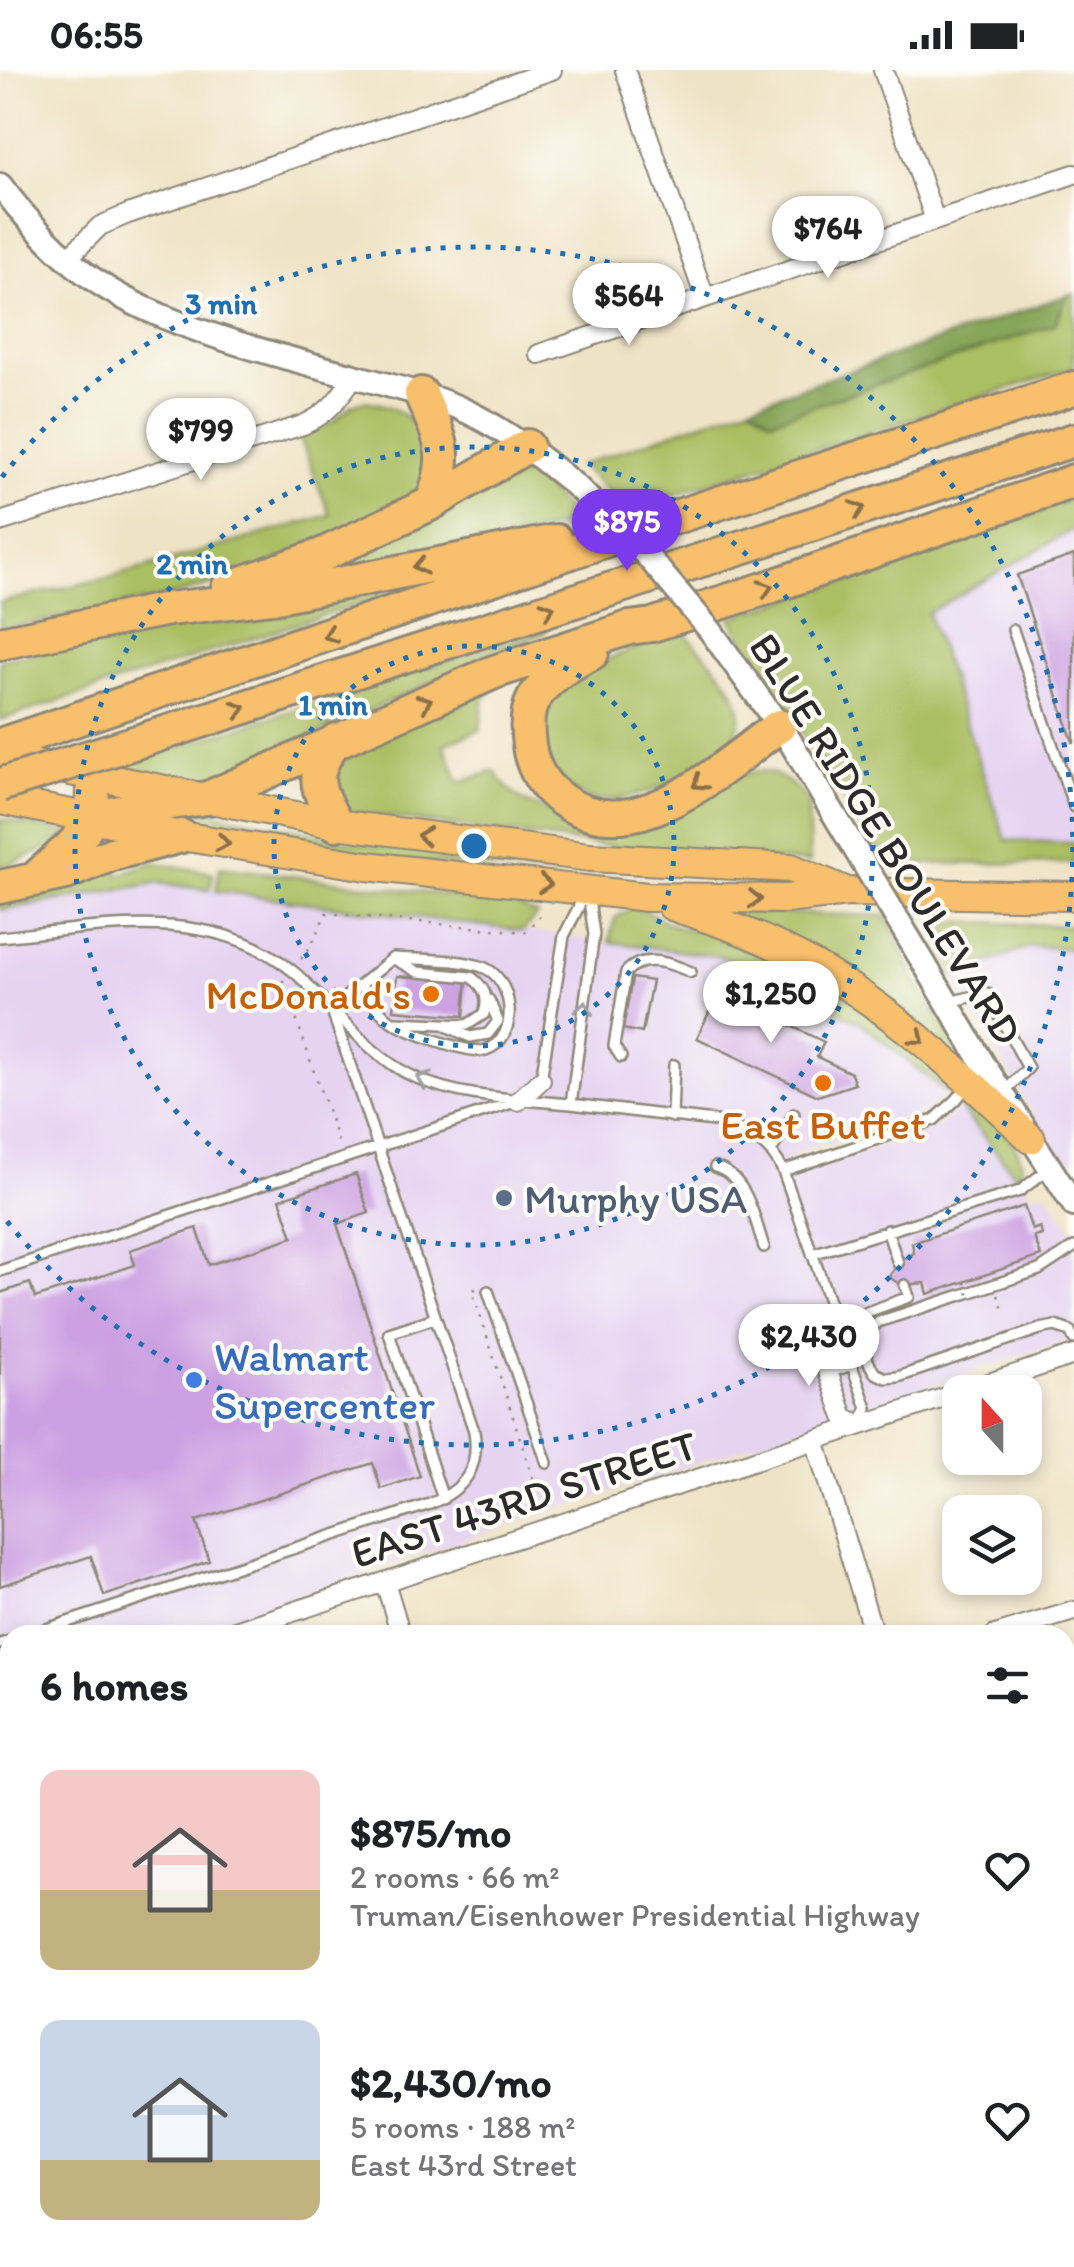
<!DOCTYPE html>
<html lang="en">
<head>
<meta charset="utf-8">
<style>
	body { margin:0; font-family:Itim,sans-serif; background:#f6f6f6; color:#202124; height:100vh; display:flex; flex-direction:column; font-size:38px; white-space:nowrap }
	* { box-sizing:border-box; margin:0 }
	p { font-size:32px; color:#757577 }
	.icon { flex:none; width:55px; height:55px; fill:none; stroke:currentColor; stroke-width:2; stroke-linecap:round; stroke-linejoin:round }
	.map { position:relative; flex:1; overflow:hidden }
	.panel { position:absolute; left:0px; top:1555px; width:1075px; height:642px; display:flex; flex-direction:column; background:#fff; border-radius:30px 30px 0 0; box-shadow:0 5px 15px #0003 }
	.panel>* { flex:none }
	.needle { width:65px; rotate:339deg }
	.fabs { position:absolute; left:942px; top:1305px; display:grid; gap:20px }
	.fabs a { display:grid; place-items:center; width:100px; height:100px; border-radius:20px; background:#fff; box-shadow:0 5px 15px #0003; font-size:50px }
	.price { position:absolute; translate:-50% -85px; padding:0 22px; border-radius:35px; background:#fff; color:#222; font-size:32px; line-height:65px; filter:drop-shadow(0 2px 5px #0008) }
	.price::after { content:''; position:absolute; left:50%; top:60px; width:30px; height:22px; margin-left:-15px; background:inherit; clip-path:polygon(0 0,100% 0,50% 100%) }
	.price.selected { background:#7c3aed; color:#fff }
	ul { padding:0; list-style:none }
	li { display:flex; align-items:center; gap:30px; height:250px; padding:0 40px }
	li span { display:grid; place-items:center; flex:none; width:280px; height:200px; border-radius:20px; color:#555 }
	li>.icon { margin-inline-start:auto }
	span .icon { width:120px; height:120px; fill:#fffc; stroke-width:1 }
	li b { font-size:42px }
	h2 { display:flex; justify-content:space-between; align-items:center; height:120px; padding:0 40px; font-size:42px }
	.status { display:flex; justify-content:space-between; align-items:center; height:70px; padding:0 50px; background:#fff; direction:ltr }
	.status svg { height:28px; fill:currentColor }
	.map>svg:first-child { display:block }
	.built { fill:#e5d3f1 }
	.green { fill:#aabe62; stroke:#6a7446; stroke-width:2.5 }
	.forest { fill:#87a558; stroke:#596842; stroke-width:2.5 }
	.building { fill:#cca0e2 }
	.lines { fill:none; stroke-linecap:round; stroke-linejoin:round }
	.service-casing { stroke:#8d8778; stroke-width:14 }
	.minor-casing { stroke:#8d8778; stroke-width:22 }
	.tertiary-casing { stroke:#8d8778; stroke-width:28 }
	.primary-casing { stroke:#8d8778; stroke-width:32 }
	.motorway-casing { stroke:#8d8778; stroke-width:38 }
	.path { stroke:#8d8778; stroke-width:2.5; stroke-dasharray:2.5 8; stroke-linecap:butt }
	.service { stroke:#fff; stroke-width:9 }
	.minor { stroke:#fff; stroke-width:18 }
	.tertiary { stroke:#fff; stroke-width:22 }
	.primary { stroke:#f8bf6c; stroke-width:28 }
	.motorway { stroke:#f8bf6c; stroke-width:32 }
	.tertiary-bridge-casing { stroke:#8d8778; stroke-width:28; stroke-linecap:butt }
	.motorway-bridge-casing { stroke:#8d8778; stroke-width:38; stroke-linecap:butt }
	.path-bridge { stroke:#8d8778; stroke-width:2.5; stroke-dasharray:2.5 8; stroke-linecap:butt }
	.tertiary-bridge { stroke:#fff; stroke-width:22 }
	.motorway-bridge { stroke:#f8bf6c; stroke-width:32 }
	.oneway { stroke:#876e48 }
	.oneway2 { stroke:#a0a0a0 }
	.ring { fill:none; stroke:#1f6fb2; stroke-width:5; stroke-dasharray:5 10 }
	.food-dot { fill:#e8710a; stroke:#fdfcf7; stroke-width:4 }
	.service-dot { fill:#5c6f8a; stroke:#fdfcf7; stroke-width:4 }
	.shop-dot { fill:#3f7fe0; stroke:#fdfcf7; stroke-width:4 }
	.labels { text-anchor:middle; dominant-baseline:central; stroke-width:8; stroke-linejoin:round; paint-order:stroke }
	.street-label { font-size:42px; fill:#2b2b2b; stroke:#fdfcf7 }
	.food-label { font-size:42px; fill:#c56008; stroke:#fdfcf7; text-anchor:end }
	.service-label { font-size:42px; fill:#4e5e75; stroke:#fdfcf7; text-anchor:start }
	.shop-label { font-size:42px; fill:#366cbe; stroke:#fdfcf7; text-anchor:start }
	.centre { fill:#1f6fb2; stroke:#fdfcf7; stroke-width:5 }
	.ring-label { font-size:30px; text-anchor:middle; font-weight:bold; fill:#1f6fb2; stroke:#fdfcf7; stroke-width:8; stroke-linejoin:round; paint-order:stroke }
</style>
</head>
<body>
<div class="status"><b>06:55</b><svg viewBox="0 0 49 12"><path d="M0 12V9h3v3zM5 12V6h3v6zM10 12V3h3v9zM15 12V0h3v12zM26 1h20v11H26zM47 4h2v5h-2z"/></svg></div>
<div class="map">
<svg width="1074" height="2197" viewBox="0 0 1074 2197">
	<rect width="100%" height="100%" fill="#fdfcf7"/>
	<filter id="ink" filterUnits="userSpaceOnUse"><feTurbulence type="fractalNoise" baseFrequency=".01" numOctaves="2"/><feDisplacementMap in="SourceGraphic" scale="20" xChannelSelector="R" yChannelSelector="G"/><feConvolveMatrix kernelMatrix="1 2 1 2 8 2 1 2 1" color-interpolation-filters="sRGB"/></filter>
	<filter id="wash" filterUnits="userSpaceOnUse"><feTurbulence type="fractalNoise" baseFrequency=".0048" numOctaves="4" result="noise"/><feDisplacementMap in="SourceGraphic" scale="40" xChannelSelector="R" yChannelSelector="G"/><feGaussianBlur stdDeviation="2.25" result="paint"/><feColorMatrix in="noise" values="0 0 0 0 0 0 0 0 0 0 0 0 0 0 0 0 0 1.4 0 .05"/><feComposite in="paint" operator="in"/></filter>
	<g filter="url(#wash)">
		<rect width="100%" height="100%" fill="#efe3c6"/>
		<path class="built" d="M 1074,459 L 1074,773 L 1007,770 L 928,543 Z
			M 158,813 L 723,887 L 860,952 L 947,1023 L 929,1040 L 796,1083 L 773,1106 L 776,1112 L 936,1058 L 960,1038 L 1031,1123 L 1048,1123 L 1074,1163 L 1074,1268 L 177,1565 L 10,1565 L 10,1609 L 0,1613 L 0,840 Z
			M 1030,876 L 1074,879 L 1074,1108 L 1040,1057 L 953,907 Z"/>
		<path class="green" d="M 1074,223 L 1074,298 L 627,439 L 580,395 L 751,335 L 771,350 L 1055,254 L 1068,225 Z
			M 364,331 C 418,337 443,378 414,425 C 366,449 318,476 269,495 C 183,529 91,542 0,559 L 0,532 L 112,507 L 330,445 L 300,368 L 333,352 L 352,335 Z
			M 516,400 L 535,407 L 578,453 L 328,507 L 300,504 Z
			M 1074,428 L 1074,459 L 928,543 L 1006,770 L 1074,773 L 1074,793 L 895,794 L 872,774 L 730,548 L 944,478 Z
			M 433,510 L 0,650 L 0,589 Z
			M 547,559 L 545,563 L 206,712 L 115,697 Z
			M 683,561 C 703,584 735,610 740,641 C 747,691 638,734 597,730 C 578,728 558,711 549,695 C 505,616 630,579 683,561 Z
			M 501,609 L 483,631 L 480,660 L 444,674 L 459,712 L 495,701 C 510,727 528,736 556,742 C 621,755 653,737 713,716 C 726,712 744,702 757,701 C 776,700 799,717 808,732 L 810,793 L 616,777 L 348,742 L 326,703 L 333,689 Z
			M 195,739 L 354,772 L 527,794 L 549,799 L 558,805 L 327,783 L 131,743 Z
			M 0,749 L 69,763 L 42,781 L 0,798 Z
			M 153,792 L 213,803 L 210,820 L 158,813 L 0,840 L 0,829 L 114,795 L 118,805 Z
			M 220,797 L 510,833 L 537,845 L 523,861 L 216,821 Z
			M 633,837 C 652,840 667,857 686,859 C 693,860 702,857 710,857 L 865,936 L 948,1007 L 947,1023 L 860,952 L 723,887 L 609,872 L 615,848 Z
			M 713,841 L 886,846 L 918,914 L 964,988 L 958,993 Z
			M 947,851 L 1074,856 L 1074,879 L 1030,876 L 953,907 L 945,884 Z
			M 971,1032 L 976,1033 C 992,1051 1034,1082 1018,1108 L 960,1038 Z"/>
		<path class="forest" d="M 1068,225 L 1055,254 L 771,350 L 751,335 Z"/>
		<g id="blocks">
			<path class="building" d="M 1074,485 L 1074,672 L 1073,672 L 1017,505 Z
				M 422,904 L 467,909 L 464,946 L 394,940 L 397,906 L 422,908 Z
				M 632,908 L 652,911 L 642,963 L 623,959 Z
				M 719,921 L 824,972 L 817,987 L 851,1003 L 855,1014 L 818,1026 L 697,968 Z
				M 356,1104 L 369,1143 L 337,1154 L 420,1406 L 381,1419 L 373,1393 L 196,1451 L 209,1491 L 104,1526 L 91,1486 L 0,1516 L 0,1223 L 30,1213 L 35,1228 L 135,1195 L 130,1180 L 197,1158 L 209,1195 L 293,1167 L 280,1129 Z
				M 1024,1136 L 1032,1160 L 1040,1157 L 1042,1165 L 1034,1167 L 1041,1186 L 928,1224 L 925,1213 L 901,1215 L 889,1207 L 901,1190 L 914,1183 L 912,1173 Z"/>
		</g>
	</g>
	<g filter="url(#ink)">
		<use href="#blocks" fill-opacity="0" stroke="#8d8778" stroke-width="2.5"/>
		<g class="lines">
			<defs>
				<path id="service" d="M 1013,560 L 1074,737
					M 0,867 C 96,858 212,833 294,902 C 334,936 365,984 414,1007 C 462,1029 519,1029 571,1034 C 621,1040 672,1046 722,1052 C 747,1062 772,1075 783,1101 L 867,1338 L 861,1353
					M 949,932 L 987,923 L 1028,998 L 1003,1023
					M 331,939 L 393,888 C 418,890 462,888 485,898 C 514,911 520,968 486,980 C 471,985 405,961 391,951 C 378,942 370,928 361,916
					M 396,952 L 467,955 L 484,944 C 489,928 485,917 471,907 L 418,902 L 396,890
					M 446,956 L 470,967 L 488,964 L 498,951 L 489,930
					M 621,987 L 614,976 L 626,902 C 644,883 670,893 691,902
					M 541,1010 L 564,866 L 584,826
					M 571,1034 L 594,864 L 588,824
					M 672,1047 L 674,995
					M 771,1081 L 794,1044
					M 715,1097 C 748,1107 754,1148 764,1177
					M 783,1101 L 934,1050 L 956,1030 L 969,1014
					M 887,1160 L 898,1193
					M 1074,1177 L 1039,1200 L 878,1252 C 861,1268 862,1285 875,1303 L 886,1308 L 898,1307 L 1040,1259 L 1055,1256 L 1070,1261 L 1074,1269
					M 812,1184 L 1020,1121 L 1047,1100
					M 0,1201 L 515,1032
					M 488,1221 L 547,1393
					M 435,1248 L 389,1263 L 443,1429
					M 836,1253 L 909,1227 L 905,1215
					M 28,1565 L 430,1434 C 465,1419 480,1399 474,1361 L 332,941
					M 0,1574 L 10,1571"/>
				<path id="minor" d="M 625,0 L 705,228
					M 883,0 L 935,150
					M 67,189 L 100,156 L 128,144 L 552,0
					M 539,284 L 1074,104
					M 0,452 L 303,355 C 328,344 339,329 354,306
					M 518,1031 L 541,1010
					M 850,1291 L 827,1299 L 844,1347 L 860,1355
					M 815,1370 L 874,1565
					M 385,1512 L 401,1565
					M 223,1565 L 1074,1285
					M 995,1565 L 1074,1541
					M 0,1637 L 10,1634
					M 1065,1815 L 1074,1808
					M 0,2032 L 10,2028
					M 1065,2109 L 1074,2132
					M 287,2188 L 290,2197
					M 561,2188 L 564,2197
					M 823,2188 L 826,2197
					M 643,2197 L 670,2188"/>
				<path id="tertiary" d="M 0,115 C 28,152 58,185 97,212 C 164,257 275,285 354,306 C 393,317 434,325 470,343 C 510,363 543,389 577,417
					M 710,560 L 790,671 L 832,741
					M 925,895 L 984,995 L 1074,1135"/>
				<path id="primary" d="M 0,687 L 336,754 L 590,787 L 791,798 L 845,821
					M 0,730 L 181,766 L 367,796 L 647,827 L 786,829 L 848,822 L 1074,826
					M 672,836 C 704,847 736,857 766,871 C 868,917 951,993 1031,1069"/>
				<path id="motorway" d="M 421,324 C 441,371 451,382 432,433
					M 228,518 L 322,485 L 432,433 L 527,376
					M 0,573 L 168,539 L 272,527 L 556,471
					M 592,583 C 571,593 545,609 533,630 C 526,643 527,661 529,675 C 535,723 582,753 629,745 C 685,735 734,688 779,656
					M 146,669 L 1074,370
					M 0,675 L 654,454 L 1074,318
					M 93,748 L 148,736 L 208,728 L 494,602 L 629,558 L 652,555 L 764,519 L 1074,411
					M 336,754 C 316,717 309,705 336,670
					M 39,805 C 78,769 98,762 92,705
					M 0,817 L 66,803 L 112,784 L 181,766"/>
			</defs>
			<use href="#service" class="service-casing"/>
			<use href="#minor" class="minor-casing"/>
			<use href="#tertiary" class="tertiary-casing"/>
			<use href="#primary" class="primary-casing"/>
			<use href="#motorway" class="motorway-casing"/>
			<path class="path" d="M 301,889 L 311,876 L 326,843 L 525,862 L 540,846
				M 283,910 L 339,1075
				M 476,1219 L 472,1220 L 537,1421 L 526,1425 L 528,1431 L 515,1435 L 518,1447
				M 998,1225 L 1004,1242"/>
			<use href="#service" class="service"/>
			<use href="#minor" class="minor"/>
			<use href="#tertiary" class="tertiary"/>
			<use href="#primary" class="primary"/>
			<use href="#motorway" class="motorway"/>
			<defs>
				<path id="tertiary-bridge" d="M 577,417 L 648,487 L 710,560
					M 832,741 L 925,895"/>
				<path id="motorway-bridge" d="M 0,715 L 146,669"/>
			</defs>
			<use href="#tertiary-bridge" class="tertiary-bridge-casing"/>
			<use href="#motorway-bridge" class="motorway-bridge-casing"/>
			<path class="path-bridge" d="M 965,1212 L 970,1228"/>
			<use href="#tertiary-bridge" class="tertiary-bridge"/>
			<use href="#motorway-bridge" class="motorway-bridge"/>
		</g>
		<defs><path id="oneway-chevron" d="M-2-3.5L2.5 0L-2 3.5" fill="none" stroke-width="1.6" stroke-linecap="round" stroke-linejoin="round" transform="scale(2.5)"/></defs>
		<g class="oneway">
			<use href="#oneway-chevron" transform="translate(858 439) rotate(-18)"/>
			<use href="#oneway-chevron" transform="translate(420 496) rotate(168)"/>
			<use href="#oneway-chevron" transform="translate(766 518) rotate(-18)"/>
			<use href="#oneway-chevron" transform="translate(548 539) rotate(-18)"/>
			<use href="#oneway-chevron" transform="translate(330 565) rotate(161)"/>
			<use href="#oneway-chevron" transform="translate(425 632) rotate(-23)"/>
			<use href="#oneway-chevron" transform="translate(239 639) rotate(-18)"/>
			<use href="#oneway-chevron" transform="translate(699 713) rotate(146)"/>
			<use href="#oneway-chevron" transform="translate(424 766) rotate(-173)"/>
			<use href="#oneway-chevron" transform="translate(223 773) rotate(9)"/>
			<use href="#oneway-chevron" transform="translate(545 814) rotate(6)"/>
			<use href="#oneway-chevron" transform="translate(755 829) rotate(1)"/>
			<use href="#oneway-chevron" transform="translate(918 968) rotate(40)"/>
		</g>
		<g class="oneway2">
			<use href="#oneway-chevron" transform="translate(584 938) rotate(-82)"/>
			<use href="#oneway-chevron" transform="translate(423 1009) rotate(-159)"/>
		</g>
	</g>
	<g class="ring">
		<circle cx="474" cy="776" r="200"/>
		<circle cx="474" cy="776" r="399"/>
		<path d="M2 407A599 599 0 1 1 2 1145"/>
	</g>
	<g class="food-dot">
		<circle cx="431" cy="924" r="10"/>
		<circle cx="823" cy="1013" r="10"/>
	</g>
	<circle class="service-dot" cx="504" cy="1128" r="10"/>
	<circle class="shop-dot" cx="194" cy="1310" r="10"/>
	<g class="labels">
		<g class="street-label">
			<text transform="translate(886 769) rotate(58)">BLUE RIDGE BOULEVARD</text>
			<text transform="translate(524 1429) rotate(-18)">EAST 43RD STREET</text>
		</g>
		<g class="food-label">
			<text x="411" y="924">McDonald's</text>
			<text x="823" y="1054" text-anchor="middle">East Buffet</text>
		</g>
		<g class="service-label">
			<text x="524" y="1128">Murphy USA</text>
		</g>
		<g class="shop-label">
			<text x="214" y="1286">Walmart<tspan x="214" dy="48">Supercenter</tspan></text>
		</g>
	</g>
	<circle cx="474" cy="776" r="15" class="centre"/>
	<g class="ring-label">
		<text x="221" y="244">3 min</text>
		<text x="192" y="504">2 min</text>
		<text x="333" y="645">1 min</text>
	</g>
</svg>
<div class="fabs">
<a><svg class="needle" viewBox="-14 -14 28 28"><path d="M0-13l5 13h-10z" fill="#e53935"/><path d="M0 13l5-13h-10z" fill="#757577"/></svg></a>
<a><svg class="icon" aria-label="layers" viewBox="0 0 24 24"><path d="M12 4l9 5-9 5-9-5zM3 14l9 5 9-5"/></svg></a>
</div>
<b class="price" style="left:828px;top:211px">$764</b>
<b class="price" style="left:629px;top:278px">$564</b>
<b class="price" style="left:201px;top:413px">$799</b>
<b class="price selected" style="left:627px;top:504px">$875</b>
<b class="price" style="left:771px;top:976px">$1,250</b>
<b class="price" style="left:809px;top:1319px">$2,430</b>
<section class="panel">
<h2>6 homes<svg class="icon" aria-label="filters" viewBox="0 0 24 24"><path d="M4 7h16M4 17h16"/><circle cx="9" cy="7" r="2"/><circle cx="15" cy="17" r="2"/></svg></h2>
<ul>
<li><span style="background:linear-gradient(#f6c9c9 60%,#c2b280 0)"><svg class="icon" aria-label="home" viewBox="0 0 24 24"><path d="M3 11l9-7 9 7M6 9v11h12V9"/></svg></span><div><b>$875/mo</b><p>2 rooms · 66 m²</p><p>Truman/Eisenhower Presidential Highway</p></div><svg class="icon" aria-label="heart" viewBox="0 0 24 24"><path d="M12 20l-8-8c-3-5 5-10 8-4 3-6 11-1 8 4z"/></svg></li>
<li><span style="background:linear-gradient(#c9d6e8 70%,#c2b280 0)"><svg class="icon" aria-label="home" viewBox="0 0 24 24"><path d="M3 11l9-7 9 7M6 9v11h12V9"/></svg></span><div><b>$2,430/mo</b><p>5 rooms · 188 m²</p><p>East 43rd Street</p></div><svg class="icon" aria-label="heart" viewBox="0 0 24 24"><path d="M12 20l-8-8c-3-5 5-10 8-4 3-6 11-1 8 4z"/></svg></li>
</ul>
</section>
</div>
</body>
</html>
